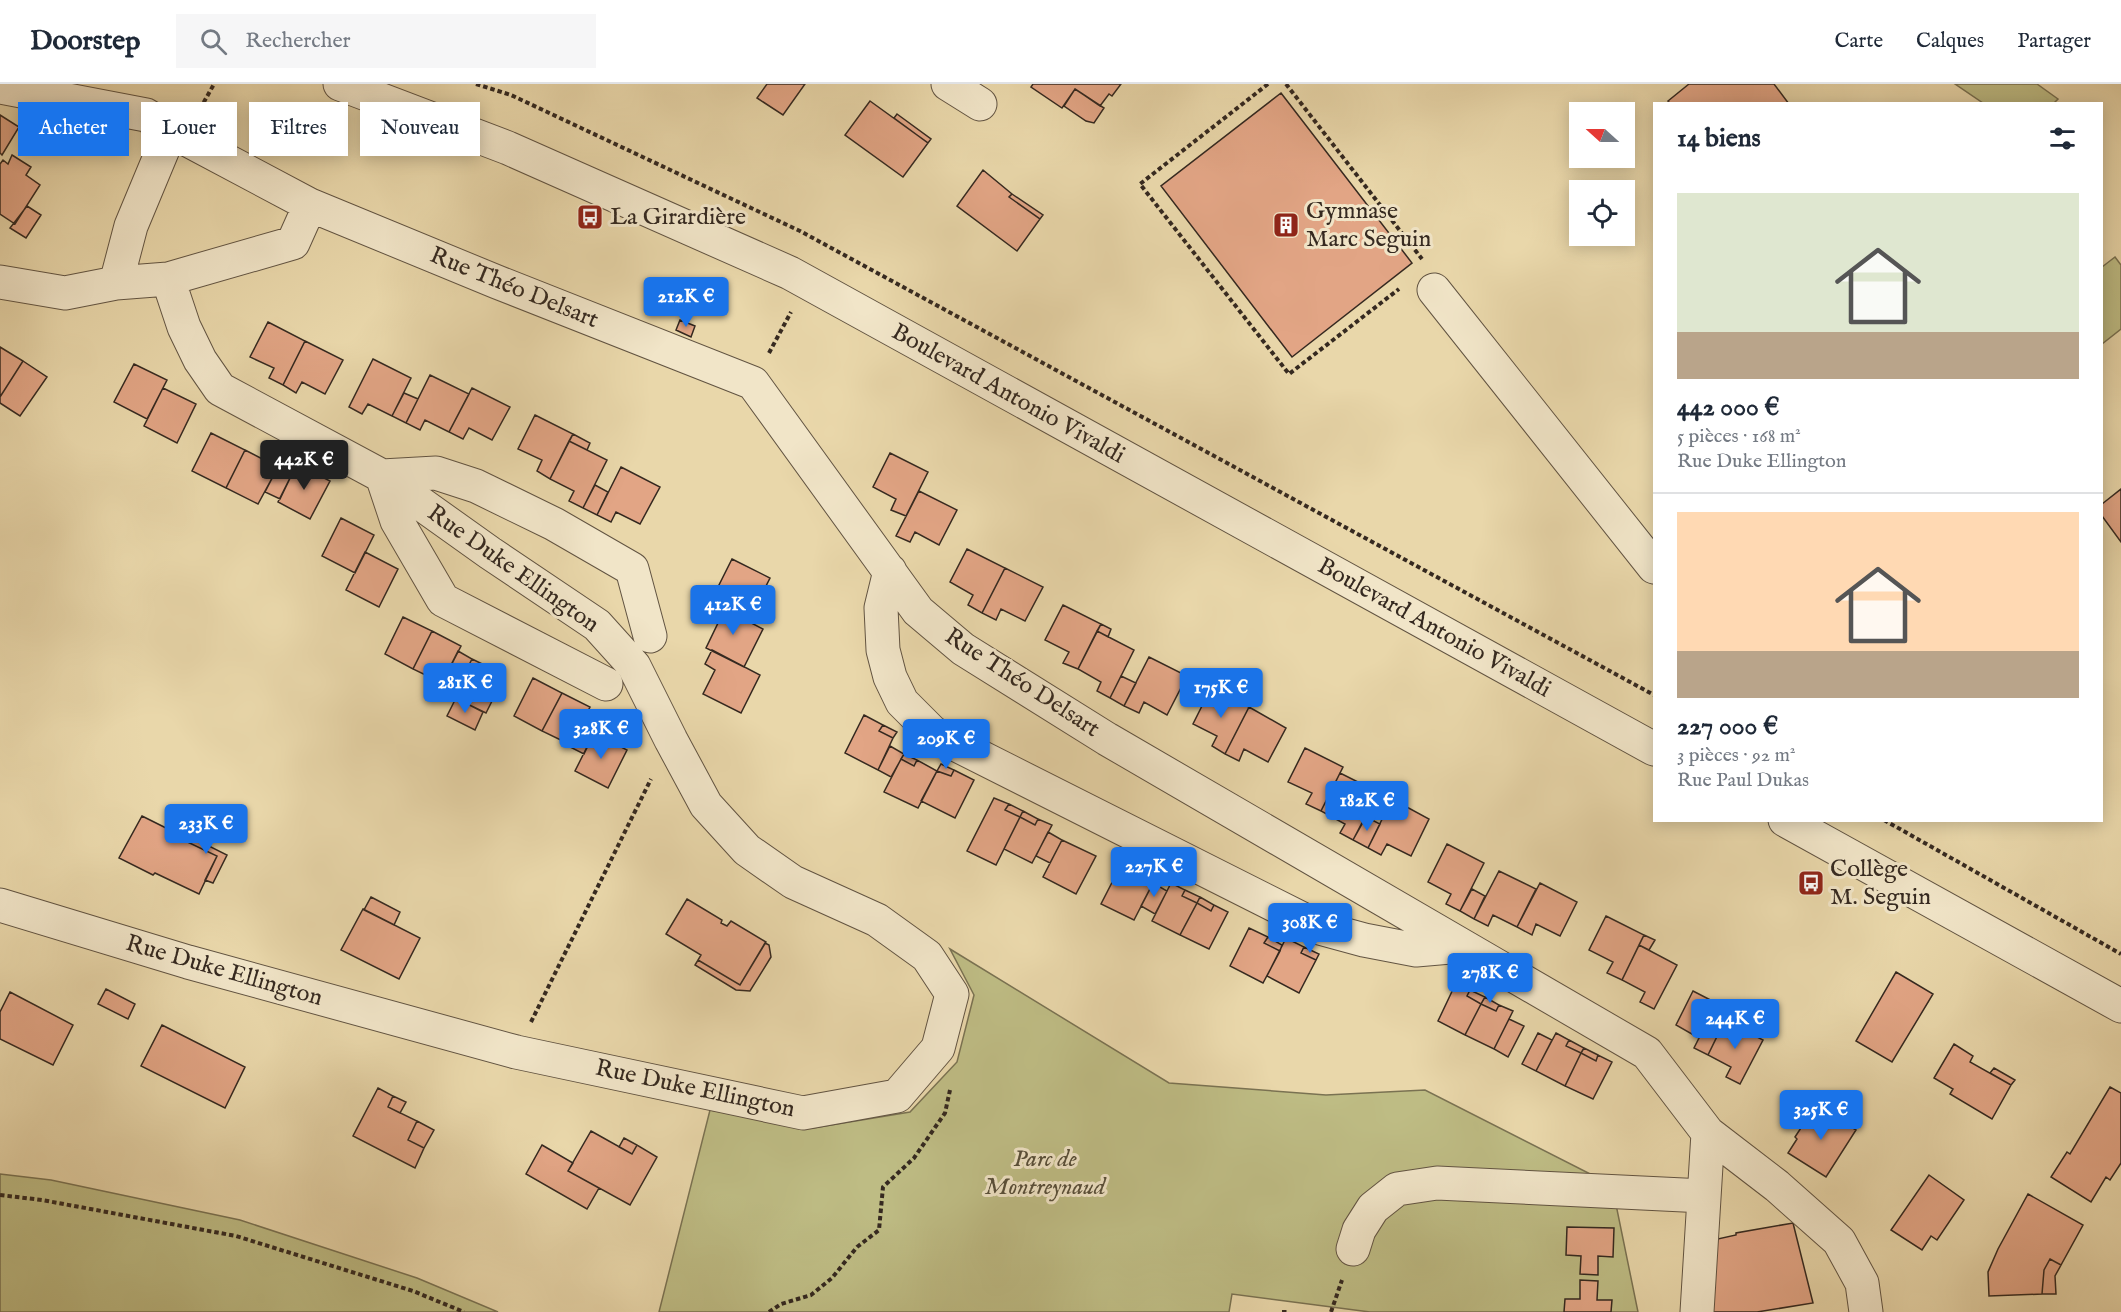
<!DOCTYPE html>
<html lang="fr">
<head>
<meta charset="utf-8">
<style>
	body { margin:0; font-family:"IM FELL English",serif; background:#f6f6f7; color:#1f2937; height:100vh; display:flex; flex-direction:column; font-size:22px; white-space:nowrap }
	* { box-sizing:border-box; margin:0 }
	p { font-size:20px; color:#747a83 }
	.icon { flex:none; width:33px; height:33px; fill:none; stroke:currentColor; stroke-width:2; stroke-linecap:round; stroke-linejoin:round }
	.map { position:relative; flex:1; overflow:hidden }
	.drawer { position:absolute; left:1653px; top:18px; width:450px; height:720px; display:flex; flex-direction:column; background:#fff; border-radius:0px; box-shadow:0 3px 15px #0003 }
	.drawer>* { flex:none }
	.banner { position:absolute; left:18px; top:18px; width:570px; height:54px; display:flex; gap:12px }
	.needle { width:39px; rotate:291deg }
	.tools { position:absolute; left:1569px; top:18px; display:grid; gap:12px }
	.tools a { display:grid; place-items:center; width:66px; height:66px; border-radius:0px; background:#fff; box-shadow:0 3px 15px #0003; font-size:30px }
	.price { position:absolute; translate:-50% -51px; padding:0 14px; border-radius:6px; background:#1a73e8; color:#fff; font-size:20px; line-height:39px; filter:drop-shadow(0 2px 3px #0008) }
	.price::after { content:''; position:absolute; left:50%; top:36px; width:18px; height:14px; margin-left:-9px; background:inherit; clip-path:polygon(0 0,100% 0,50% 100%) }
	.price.current { background:#222; color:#fff }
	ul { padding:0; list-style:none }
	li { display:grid; align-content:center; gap:12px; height:318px; padding:0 24px }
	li+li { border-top:2px solid #e0e1e3 }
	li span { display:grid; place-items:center; height:186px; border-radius:0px; color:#555 }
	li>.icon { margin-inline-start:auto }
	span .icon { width:108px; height:108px; fill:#fffc; stroke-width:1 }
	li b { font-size:26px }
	h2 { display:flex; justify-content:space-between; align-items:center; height:72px; padding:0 24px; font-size:26px }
	.pill { padding:0 21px; border-radius:0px; background:#fff; box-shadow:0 3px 15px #0003; font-size:21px; line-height:54px }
	.pill.current { background:#1a73e8; color:#fff }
	header { display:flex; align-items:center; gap:36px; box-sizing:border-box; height:84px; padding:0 30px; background:#fff; border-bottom:2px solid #e0e1e3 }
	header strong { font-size:28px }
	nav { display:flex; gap:33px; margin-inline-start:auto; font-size:21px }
	.search { width:420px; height:54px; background:#f6f6f7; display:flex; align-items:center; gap:15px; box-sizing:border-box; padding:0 21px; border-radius:0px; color:#747a83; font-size:22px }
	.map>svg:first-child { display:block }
	.green { fill:#bebc84; stroke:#7a7252; stroke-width:1.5 }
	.building { fill:#e2a585; stroke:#352920; stroke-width:1.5 }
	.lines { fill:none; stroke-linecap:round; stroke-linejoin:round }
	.minor-casing { stroke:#625442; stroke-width:35 }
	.path { stroke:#352920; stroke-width:4; stroke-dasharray:4.5 3; stroke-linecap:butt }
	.minor { stroke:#f1e5c8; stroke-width:33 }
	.labels { text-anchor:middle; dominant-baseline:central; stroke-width:6; stroke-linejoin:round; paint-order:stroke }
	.poi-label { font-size:24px; fill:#352920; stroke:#f1e5c8; text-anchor:start }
	.street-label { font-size:24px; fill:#352920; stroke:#f1e5c8 }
	.park-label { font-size:24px; font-style:italic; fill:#574e39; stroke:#f1e5c8 }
</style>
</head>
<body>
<header>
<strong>Doorstep</strong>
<div class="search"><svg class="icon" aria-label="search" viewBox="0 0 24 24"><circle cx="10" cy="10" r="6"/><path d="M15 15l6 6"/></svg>Rechercher</div>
<nav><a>Carte</a><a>Calques</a><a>Partager</a></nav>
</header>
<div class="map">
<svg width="2121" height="1228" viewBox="0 0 2121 1228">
	<rect width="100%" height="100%" fill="#e9d7aa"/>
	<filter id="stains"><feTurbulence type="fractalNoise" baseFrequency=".00333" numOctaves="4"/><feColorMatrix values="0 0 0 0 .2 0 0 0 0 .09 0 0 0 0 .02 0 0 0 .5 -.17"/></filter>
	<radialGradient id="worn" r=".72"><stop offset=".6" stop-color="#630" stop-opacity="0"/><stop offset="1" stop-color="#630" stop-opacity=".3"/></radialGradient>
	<path class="green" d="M 1955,0 L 2037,0 L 2058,15 L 2054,19 L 1983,19 Z
		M 2115,173 L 2121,181 L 2121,245 L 2102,260 L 2102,183 Z
		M 950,865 L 1169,999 L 1326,1011 L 1425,1006 L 1612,1101 L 1638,1228 L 1370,1228 L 1232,1210 L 1229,1228 L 659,1228 L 710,1026 L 813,1044 L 910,1028 L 957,978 L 974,911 Z
		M 0,1090 L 51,1096 L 240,1136 L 417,1194 L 498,1228 L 0,1228 Z"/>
	<path class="building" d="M 767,0 L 805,0 L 783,31 L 757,14 Z
		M 1033,0 L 1121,0 L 1112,12 L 1109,10 L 1100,22 L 1075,5 L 1062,24 L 1031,3 Z
		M 1689,0 L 1774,0 L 1789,20 L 1671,20 L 1668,17 Z
		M 1075,5 L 1104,24 L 1094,39 L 1086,37 L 1064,22 Z
		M 1281,9 L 1412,179 L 1292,273 L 1161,102 Z
		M 870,17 L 928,59 L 903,93 L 845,51 Z
		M 897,30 L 931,55 L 928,59 L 894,34 Z
		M 0,31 L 19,43 L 2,71 L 0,69 Z
		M 12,71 L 31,83 L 26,91 L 40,101 L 15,140 L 0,130 L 0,80 L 3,76 L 8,80 Z
		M 983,86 L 1012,110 L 1009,113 L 1040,135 L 1017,167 L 957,122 Z
		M 1012,110 L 1043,131 L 1040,135 L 1009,113 Z
		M 27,122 L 41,131 L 26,154 L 10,144 Z
		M 680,236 L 695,242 L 691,253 L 676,246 Z
		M 268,238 L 305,257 L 283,301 L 269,294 L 274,284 L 250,273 Z
		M 305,257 L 343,276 L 325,310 L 302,298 L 296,309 L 283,301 Z
		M 0,263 L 23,277 L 0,313 Z
		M 373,275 L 411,294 L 392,332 L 368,320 L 362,330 L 349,323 Z
		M 23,277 L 47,293 L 20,332 L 0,319 L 0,313 Z
		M 134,280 L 167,296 L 147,335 L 114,318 Z
		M 430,291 L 469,310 L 449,348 L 425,336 L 420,346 L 406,339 Z
		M 163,304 L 196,320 L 177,359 L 144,342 Z
		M 472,304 L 510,323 L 492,356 L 469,344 L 463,355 L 449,348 Z
		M 404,309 L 418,315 L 406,339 L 392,332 Z
		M 535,331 L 573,350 L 550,395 L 537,387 L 542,376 L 518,365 Z
		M 211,349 L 245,366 L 226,404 L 192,387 Z
		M 573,350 L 590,359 L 587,366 L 569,357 Z
		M 569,357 L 607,376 L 583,424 L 569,417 L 574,407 L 550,395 Z
		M 245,366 L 278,383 L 258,420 L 226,404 Z
		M 890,369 L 928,388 L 906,432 L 891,426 L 896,415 L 873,403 Z
		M 297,380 L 330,397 L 310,435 L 278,418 Z
		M 278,383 L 292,390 L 280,415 L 265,408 Z
		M 621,383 L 660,403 L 640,440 L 616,428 L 611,438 L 597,431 Z
		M 595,401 L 608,408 L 597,431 L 583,424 Z
		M 2121,405 L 2121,458 L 2102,432 L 2102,420 Z
		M 919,407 L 957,426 L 939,461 L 915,448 L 910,458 L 896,452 Z
		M 341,434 L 374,451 L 355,489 L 322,472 Z
		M 967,465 L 1005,484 L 982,529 L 968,521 L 973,511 L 950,498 Z
		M 365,468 L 398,485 L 379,523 L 346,506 Z
		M 732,475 L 770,494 L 753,528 L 715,509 Z
		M 1005,484 L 1043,503 L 1025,537 L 1001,525 L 996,536 L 982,529 Z
		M 720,511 L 743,523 L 739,532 L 715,520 Z
		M 715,520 L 763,545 L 744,583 L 706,564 L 718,539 L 708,534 Z
		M 1063,521 L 1101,540 L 1078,585 L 1063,579 L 1069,568 L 1045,556 Z
		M 403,533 L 432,547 L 413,585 L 385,570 Z
		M 1101,540 L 1111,545 L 1108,553 L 1097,547 Z
		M 432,547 L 461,562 L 442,599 L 413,585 Z
		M 1097,547 L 1134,566 L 1110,614 L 1097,607 L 1101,598 L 1078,585 Z
		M 712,566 L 760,591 L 741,629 L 703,610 L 715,586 L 705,580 Z
		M 458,567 L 472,575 L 460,598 L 446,591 Z
		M 1149,573 L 1187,592 L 1167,631 L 1144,618 L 1139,629 L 1124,622 Z
		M 472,575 L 505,591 L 486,629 L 453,613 Z
		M 1121,592 L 1136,599 L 1124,622 L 1110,614 Z
		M 533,594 L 562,609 L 542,647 L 514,632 Z
		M 1210,606 L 1249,623 L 1225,670 L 1212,662 L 1217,652 L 1193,640 Z
		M 562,609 L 590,623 L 571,661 L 542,647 Z
		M 456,614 L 483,628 L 475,646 L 447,632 Z
		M 1249,623 L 1286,644 L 1268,678 L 1244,665 L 1239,677 L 1225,670 Z
		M 864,631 L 883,641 L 879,647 L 893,654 L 878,686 L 845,669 Z
		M 883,641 L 897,648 L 893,654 L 879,647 Z
		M 580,642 L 594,649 L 584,670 L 570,663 Z
		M 594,649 L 627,666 L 608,704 L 575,687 Z
		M 890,662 L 904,670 L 891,693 L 878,686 Z
		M 1305,664 L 1343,683 L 1321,727 L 1306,720 L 1312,709 L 1288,698 Z
		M 904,670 L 917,676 L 914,682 L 901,675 Z
		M 901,675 L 914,682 L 917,676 L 937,687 L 918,724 L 884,708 Z
		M 941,680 L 954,686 L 951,692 L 937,687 Z
		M 954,686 L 974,696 L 955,734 L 921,717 L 937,687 L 951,692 Z
		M 1340,689 L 1378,708 L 1353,756 L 1340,749 L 1345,740 L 1321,727 Z
		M 994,714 L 1009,720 L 1005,726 L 1020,733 L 996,781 L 967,767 Z
		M 1392,715 L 1429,735 L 1411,772 L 1387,760 L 1381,771 L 1368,764 Z
		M 1009,720 L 1023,727 L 1020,733 L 1005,726 Z
		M 1023,727 L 1038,735 L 1035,741 L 1020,733 Z
		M 142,732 L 176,749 L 175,752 L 217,772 L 199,810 L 155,789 L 153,791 L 119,774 Z
		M 1020,733 L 1035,741 L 1038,735 L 1052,741 L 1032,779 L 1004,765 Z
		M 1366,733 L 1380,740 L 1368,764 L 1353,756 Z
		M 177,746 L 227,771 L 213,799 L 205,796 L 217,772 L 175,752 Z
		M 1048,748 L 1062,756 L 1050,779 L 1036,772 Z
		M 1062,756 L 1096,772 L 1076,810 L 1043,793 Z
		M 1447,760 L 1484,779 L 1460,827 L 1446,820 L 1451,810 L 1428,798 Z
		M 1120,783 L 1153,799 L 1134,836 L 1101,820 Z
		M 1499,787 L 1536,805 L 1517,843 L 1493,831 L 1488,842 L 1474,835 Z
		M 1153,799 L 1167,807 L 1155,830 L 1141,822 Z
		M 1171,799 L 1185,806 L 1182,812 L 1197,819 L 1180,851 L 1152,837 Z
		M 1540,799 L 1577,818 L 1560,852 L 1536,840 L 1532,851 L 1517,843 Z
		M 1472,805 L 1485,812 L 1474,835 L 1460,827 Z
		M 1185,806 L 1200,813 L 1197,819 L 1182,812 Z
		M 371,813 L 400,828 L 394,841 L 364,826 Z
		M 1200,813 L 1214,821 L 1211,827 L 1197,819 Z
		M 687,815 L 722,836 L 721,839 L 727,842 L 731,837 L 766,858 L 740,901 L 698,876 L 701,871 L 666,850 Z
		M 1197,819 L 1211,827 L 1214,821 L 1228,828 L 1209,865 L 1180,851 Z
		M 363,825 L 420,854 L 399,895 L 341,866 Z
		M 1606,832 L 1644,851 L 1622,896 L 1607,889 L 1613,878 L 1589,866 Z
		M 1249,844 L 1268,853 L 1264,859 L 1280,867 L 1263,899 L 1230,882 Z
		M 1644,851 L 1655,856 L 1649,866 L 1639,861 Z
		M 1268,853 L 1282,861 L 1280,867 L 1264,859 Z
		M 1286,854 L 1304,863 L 1301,869 L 1316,876 L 1299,909 L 1267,892 Z
		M 765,859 L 769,861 L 771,873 L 750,907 L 736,906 L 695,881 L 698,876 L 740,901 Z
		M 1639,861 L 1677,881 L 1654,925 L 1640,918 L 1645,908 L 1622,896 Z
		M 1304,863 L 1319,870 L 1316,876 L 1301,869 Z
		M 1896,888 L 1933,910 L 1892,978 L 1856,957 Z
		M 1456,899 L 1470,906 L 1467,912 L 1481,920 L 1465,951 L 1438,937 Z
		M 106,905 L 135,920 L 128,935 L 98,920 Z
		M 1470,906 L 1485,913 L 1481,920 L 1467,912 Z
		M 1693,907 L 1730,926 L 1708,971 L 1694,964 L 1699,954 L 1676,941 Z
		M 10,908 L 73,941 L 53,981 L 0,955 L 0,928 Z
		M 1485,913 L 1499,921 L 1496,927 L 1481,920 Z
		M 1481,920 L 1496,927 L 1499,921 L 1513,927 L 1494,965 L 1465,951 Z
		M 1730,926 L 1741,931 L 1736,942 L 1725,936 Z
		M 1509,935 L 1524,942 L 1508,973 L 1494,965 Z
		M 1725,936 L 1763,956 L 1740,1000 L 1726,993 L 1731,983 L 1708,971 Z
		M 162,941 L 245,983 L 225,1024 L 141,982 Z
		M 1538,949 L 1552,956 L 1536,987 L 1522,980 Z
		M 1556,949 L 1569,956 L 1566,962 L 1581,969 L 1565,1002 L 1536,987 Z
		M 1569,956 L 1584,964 L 1581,969 L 1566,962 Z
		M 1954,960 L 1973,972 L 1970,978 L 2011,1001 L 1992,1035 L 1950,1010 L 1953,1005 L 1934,994 Z
		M 1584,964 L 1598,971 L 1596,977 L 1581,969 Z
		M 1581,969 L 1596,977 L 1598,971 L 1612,978 L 1593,1015 L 1565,1002 Z
		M 1994,984 L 2015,996 L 2011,1001 L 1990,989 Z
		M 2110,1003 L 2121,1009 L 2121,1079 L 2110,1096 L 2106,1093 L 2091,1118 L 2051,1093 L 2067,1068 L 2070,1070 Z
		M 378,1004 L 393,1012 L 388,1023 L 417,1037 L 408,1056 L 424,1064 L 415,1084 L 353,1052 Z
		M 393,1012 L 406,1018 L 400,1029 L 388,1023 Z
		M 1816,1021 L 1856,1046 L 1826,1093 L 1788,1069 L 1797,1055 L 1795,1053 Z
		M 417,1037 L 434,1046 L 424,1064 L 408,1056 Z
		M 591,1047 L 632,1070 L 637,1061 L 657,1073 L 630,1121 L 568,1087 Z
		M 624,1054 L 637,1061 L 632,1070 L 619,1063 Z
		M 542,1061 L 573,1079 L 568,1087 L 599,1104 L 587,1125 L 526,1090 Z
		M 1929,1091 L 1964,1116 L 1937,1156 L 1931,1152 L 1922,1166 L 1891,1146 Z
		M 2028,1110 L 2083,1141 L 2061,1181 L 2050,1175 L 2044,1186 L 2042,1210 L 1989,1212 L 1988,1188 L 1998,1165 Z
		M 1793,1139 L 1813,1219 L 1757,1228 L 1711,1228 L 1713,1156 L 1736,1151 L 1736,1149 Z
		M 1567,1143 L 1614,1144 L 1613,1173 L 1598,1172 L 1598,1191 L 1580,1190 L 1581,1172 L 1566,1171 Z
		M 2050,1175 L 2061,1181 L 2055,1192 L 2056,1210 L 2042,1210 L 2044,1186 Z
		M 1580,1196 L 1598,1197 L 1597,1216 L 1612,1216 L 1611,1228 L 1564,1228 L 1565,1215 L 1580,1215 Z"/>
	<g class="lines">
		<defs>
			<path id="minor" d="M 340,0 L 508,64 L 790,189 L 1654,665
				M 948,0 L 980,20
				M 0,3 L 146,31 L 184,54 L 310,121 L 497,198 L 753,299 L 918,527 L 963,565 L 1107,655 L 1647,969 L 1708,1049 L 1697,1228
				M 168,195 L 184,243 L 200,276 L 220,305 L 382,392 L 397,437 L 443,516 L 606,600
				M 0,198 L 65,209 L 116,199 L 168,195 L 293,159 L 310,121
				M 116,199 L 131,142 L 171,46
				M 1434,206 L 1654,483
				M 382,392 L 436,389 L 476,402 L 554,440 L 632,485 L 650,552
				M 890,487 L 881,524 L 883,566 L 890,593 L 902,618 L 933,649 L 1320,844 L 1364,856 L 1416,866 L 1462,862
				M 1785,736 L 2121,922
				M 0,821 L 188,878 L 516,968 L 803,1029 L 897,1012 L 938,964 L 952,910 L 927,872 L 877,836 L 793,798 L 747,766 L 706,721 L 671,656 L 634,582 L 597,541 L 490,469 L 382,392
				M 1708,1049 L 1777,1102 L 1839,1157 L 1862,1199 L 1866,1228
				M 1353,1165 L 1359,1146 L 1373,1124 L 1397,1105 L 1437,1099 L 1704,1112"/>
		</defs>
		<use href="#minor" class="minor-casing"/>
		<path class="path" d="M 476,0 L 511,11 L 800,147 L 1654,611
			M 1268,0 L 1140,100 L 1289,290 L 1399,205
			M 1286,0 L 1422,175
			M 200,25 L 214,0
			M 769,269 L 791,228
			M 1884,736 L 2121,870
			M 531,938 L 651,695
			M 0,1111 L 42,1116 L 236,1152 L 413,1207 L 464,1228
			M 769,1228 L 781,1220 L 811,1211 L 832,1194 L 857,1163 L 879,1146 L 883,1103 L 914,1074 L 945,1029 L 950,1006
			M 1282,1228 L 1287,1228
			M 1331,1228 L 1342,1196"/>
		<use href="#minor" class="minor"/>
	</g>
	<defs>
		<symbol id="bus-square" viewBox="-11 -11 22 22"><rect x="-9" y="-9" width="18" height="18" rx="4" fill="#8f2418" stroke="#f1e5c8"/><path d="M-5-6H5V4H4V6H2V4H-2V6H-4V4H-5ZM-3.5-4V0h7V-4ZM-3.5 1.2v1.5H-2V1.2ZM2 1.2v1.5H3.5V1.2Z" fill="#fff"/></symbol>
		<symbol id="building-square" viewBox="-11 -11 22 22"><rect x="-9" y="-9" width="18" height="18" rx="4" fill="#8f2418" stroke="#f1e5c8"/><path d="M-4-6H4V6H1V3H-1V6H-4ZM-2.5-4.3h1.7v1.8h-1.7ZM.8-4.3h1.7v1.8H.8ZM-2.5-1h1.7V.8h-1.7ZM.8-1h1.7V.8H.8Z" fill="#fff"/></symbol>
	</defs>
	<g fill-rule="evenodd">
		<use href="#bus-square" x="575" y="118" width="30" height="30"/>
		<use href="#building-square" x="1271" y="126" width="30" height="30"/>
		<use href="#bus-square" x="1796" y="784" width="30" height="30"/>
	</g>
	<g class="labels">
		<g class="poi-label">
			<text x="1306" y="127">Gymnase<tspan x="1306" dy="28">Marc Seguin</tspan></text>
			<text x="610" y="133">La Girardière</text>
			<text x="1830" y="785">Collège<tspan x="1830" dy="28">M. Seguin</tspan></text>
		</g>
		<g class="street-label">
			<text transform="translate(514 204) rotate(22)">Rue Théo Delsart</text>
			<text transform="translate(1008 310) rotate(29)">Boulevard Antonio Vivaldi</text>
			<text transform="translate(513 485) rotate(35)">Rue Duke Ellington</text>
			<text transform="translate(1434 544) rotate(29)">Boulevard Antonio Vivaldi</text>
			<text transform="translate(1022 599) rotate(33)">Rue Théo Delsart</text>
			<text transform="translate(224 887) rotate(16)">Rue Duke Ellington</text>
			<text transform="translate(695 1005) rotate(12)">Rue Duke Ellington</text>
		</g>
		<g class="park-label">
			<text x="1045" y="1075">Parc de<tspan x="1045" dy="28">Montreynaud</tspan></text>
		</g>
	</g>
	<rect width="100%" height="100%" filter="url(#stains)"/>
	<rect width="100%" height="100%" fill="url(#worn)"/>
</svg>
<div class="tools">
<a><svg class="needle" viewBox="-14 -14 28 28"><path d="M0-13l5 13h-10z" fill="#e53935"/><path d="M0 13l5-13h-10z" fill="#747a83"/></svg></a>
<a><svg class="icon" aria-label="locate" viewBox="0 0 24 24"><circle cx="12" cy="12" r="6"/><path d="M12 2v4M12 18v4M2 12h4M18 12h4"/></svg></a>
</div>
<b class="price" style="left:686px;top:244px">212K €</b>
<b class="price current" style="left:304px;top:407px">442K €</b>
<b class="price" style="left:733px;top:552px">412K €</b>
<b class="price" style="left:465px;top:630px">281K €</b>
<b class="price" style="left:1221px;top:635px">175K €</b>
<b class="price" style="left:601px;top:676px">328K €</b>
<b class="price" style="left:946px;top:686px">209K €</b>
<b class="price" style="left:1367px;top:748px">182K €</b>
<b class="price" style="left:206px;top:771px">233K €</b>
<b class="price" style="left:1154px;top:814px">227K €</b>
<b class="price" style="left:1310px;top:870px">308K €</b>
<b class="price" style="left:1490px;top:920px">278K €</b>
<b class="price" style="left:1735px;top:966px">244K €</b>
<b class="price" style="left:1821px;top:1057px">325K €</b>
<div class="banner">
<a class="pill current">Acheter</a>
<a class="pill">Louer</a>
<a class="pill">Filtres</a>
<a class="pill">Nouveau</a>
</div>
<section class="drawer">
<h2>14 biens<svg class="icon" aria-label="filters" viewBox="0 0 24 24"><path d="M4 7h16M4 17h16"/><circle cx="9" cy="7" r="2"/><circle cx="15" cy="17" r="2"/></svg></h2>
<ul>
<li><span style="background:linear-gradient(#dfe7d0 75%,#b9a48a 0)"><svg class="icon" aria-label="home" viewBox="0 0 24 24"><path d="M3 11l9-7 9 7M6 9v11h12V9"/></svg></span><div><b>442 000 €</b><p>5 pièces · 168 m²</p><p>Rue Duke Ellington</p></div></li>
<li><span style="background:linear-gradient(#ffd9b3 75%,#b9a48a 0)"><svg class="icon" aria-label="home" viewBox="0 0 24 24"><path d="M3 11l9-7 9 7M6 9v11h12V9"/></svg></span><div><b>227 000 €</b><p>3 pièces · 92 m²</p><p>Rue Paul Dukas</p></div></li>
</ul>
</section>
</div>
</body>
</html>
